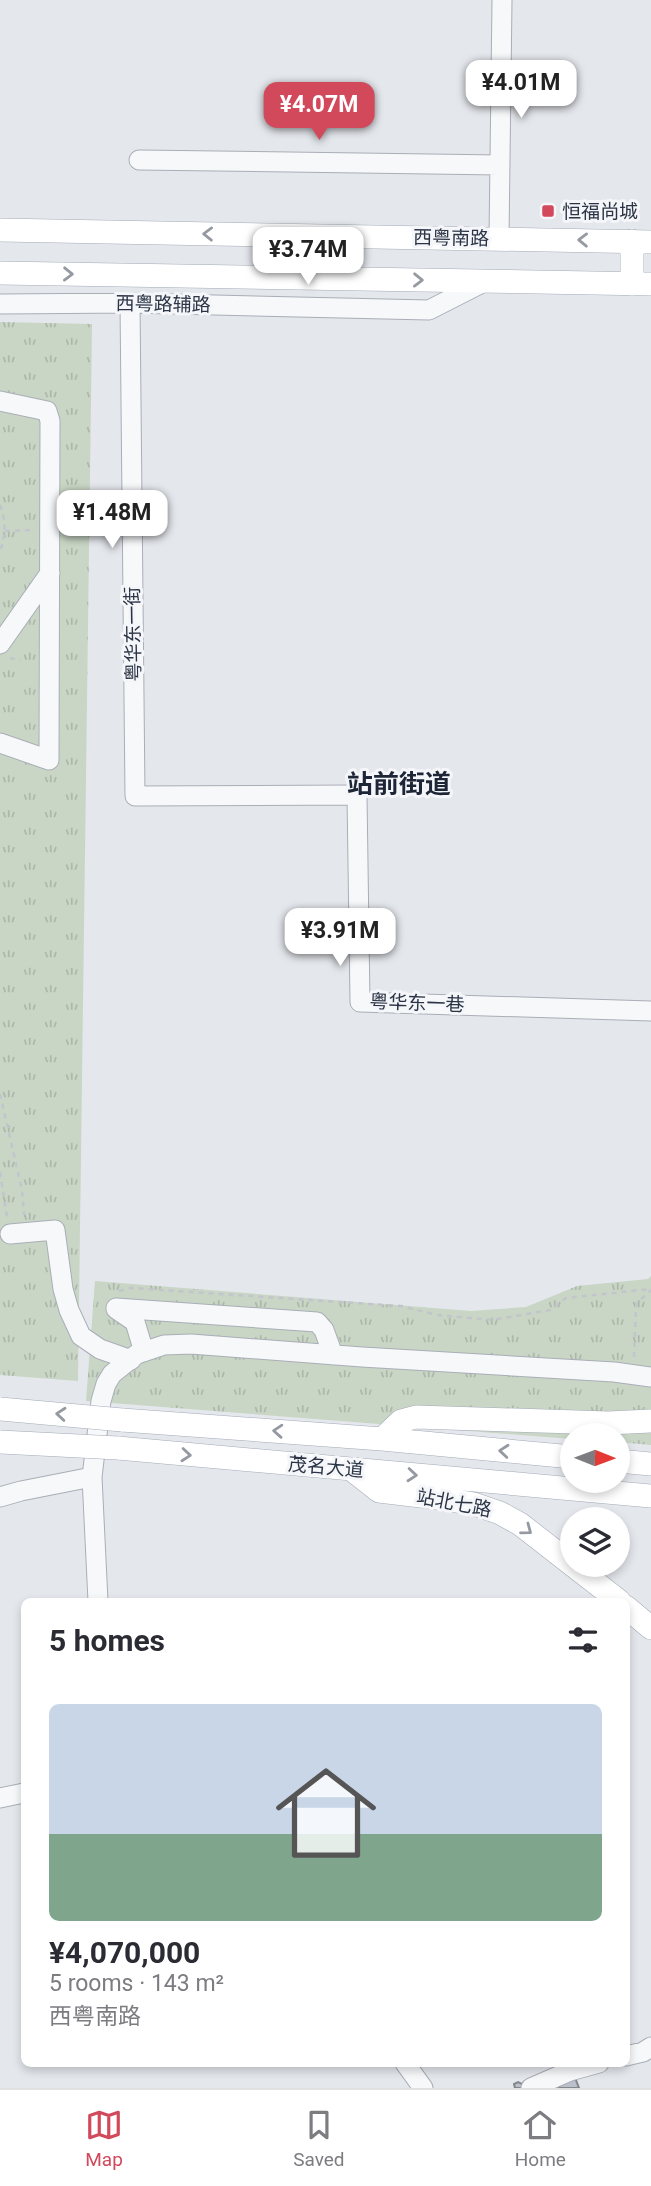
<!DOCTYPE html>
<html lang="en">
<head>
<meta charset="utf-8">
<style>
	body { margin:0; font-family:Roboto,"Noto Sans SC",sans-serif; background:#f7f7f7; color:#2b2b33; height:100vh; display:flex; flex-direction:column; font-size:26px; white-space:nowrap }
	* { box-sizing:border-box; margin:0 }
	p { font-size:23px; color:#7c7c81 }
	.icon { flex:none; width:38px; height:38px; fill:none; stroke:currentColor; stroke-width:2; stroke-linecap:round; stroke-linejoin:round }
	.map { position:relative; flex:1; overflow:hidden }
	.sheet { position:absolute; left:21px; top:1598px; width:609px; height:469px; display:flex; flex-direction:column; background:#fff; border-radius:10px; box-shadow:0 4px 10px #0003 }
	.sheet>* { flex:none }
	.needle { width:46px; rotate:91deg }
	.buttons { position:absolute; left:560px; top:1423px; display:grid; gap:14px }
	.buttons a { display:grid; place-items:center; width:70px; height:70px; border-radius:50%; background:#fff; box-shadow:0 4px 10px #0003; font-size:35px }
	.price { position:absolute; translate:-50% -60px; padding:0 16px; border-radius:14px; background:#fff; color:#222; font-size:23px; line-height:46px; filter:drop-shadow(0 2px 4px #0008) }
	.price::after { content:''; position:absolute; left:50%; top:42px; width:21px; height:16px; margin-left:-10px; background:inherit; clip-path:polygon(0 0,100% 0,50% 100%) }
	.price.current { background:#d1495b; color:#fff }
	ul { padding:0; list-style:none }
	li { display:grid; align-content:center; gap:14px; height:371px; padding:0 28px }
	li+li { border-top:2px solid #e1e1e2 }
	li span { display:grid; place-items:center; height:217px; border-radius:10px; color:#555 }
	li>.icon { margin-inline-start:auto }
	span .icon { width:126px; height:126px; fill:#fffc; stroke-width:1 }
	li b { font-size:30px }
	h2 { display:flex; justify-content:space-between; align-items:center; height:84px; padding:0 28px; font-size:30px }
	.dock { display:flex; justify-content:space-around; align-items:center; height:98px; border-top:2px solid #e1e1e2; background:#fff; font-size:19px; color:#7c7c81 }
	.dock a { display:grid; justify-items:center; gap:4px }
	.dock .current { color:#d1495b }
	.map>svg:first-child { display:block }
	.park { fill:url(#park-tufts) }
	.building { fill:#bbc0ca; stroke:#83868d; stroke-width:2 }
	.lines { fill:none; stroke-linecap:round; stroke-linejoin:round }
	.minor-casing { stroke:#a9aeb7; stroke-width:21 }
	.major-casing { stroke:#a3abb8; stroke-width:24 }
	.path { stroke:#c2c5cb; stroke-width:2.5; stroke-dasharray:5 5; stroke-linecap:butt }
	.minor { stroke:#f7f8fa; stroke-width:19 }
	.major { stroke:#fff; stroke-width:23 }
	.major-bridge-casing { stroke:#a3abb8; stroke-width:24; stroke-linecap:butt }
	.major-bridge { stroke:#fff; stroke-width:23 }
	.oneway { stroke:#959aa2 }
	.poi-dot { fill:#d1495b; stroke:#f4f6f9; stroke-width:2.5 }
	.labels { text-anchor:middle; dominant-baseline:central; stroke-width:6; stroke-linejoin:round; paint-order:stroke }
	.poi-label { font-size:19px; fill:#2b3445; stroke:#f4f6f9; text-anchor:start }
	.street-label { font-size:19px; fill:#2b3445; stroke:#f4f6f9 }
	.district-label { font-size:26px; font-weight:bold; fill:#1d2536; stroke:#f4f6f9 }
</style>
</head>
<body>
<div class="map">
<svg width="651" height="2088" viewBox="0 0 651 2088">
	<defs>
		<pattern id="park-tufts" width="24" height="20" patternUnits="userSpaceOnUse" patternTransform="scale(1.75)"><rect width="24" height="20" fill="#c9d6c5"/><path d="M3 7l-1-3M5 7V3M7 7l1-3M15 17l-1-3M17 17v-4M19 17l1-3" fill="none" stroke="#adb8ab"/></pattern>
	</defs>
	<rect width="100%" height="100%" fill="#e4e7ec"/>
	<path class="park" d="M 0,322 L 92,324 L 78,1381 L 0,1375 Z
		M 651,1276 L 651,1445 L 618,1442 L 618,1435 L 572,1435 L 572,1439 L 86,1401 L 95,1281 L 471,1311 L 526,1307 L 577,1286 L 648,1279 Z"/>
	<path class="building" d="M 571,2067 L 579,2088 L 515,2088 L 514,2084 L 518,2082 L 524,2085 L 531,2084 Z"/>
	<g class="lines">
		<defs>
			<path id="minor" d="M 139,160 L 500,165
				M 499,239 L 502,0
				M 130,303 L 135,796 L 357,795 L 360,1002 L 651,1011
				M 0,304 L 130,303 L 429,310 L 486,281
				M 0,401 L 47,411 L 50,421 L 49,760 L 0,743
				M 0,644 L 50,573
				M 10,1234 L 55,1230 L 63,1289 L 69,1310 L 81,1336 L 100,1349 L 131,1360
				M 116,1308 L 317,1322 L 324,1330 L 333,1355
				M 116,1309 L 135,1322 L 144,1352
				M 0,1497 L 21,1491 L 92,1477
				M 98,1601 L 92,1477 L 101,1401 L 106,1384 L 112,1374 L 137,1354 L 164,1345 L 191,1344 L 362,1357 L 614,1372 L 651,1377
				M 0,1798 L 24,1793
				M 626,2056 L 643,2052 L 651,2047
				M 405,2063 L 423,2088
				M 531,2088 L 570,2071 L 599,2063"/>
			<path id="major" d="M 0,230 L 651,242
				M 0,273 L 651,284
				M 632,284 L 632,241
				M 122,1420 L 382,1439 L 572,1457
				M 382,1439 L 401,1421 L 416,1417 L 608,1423 L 651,1421
				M 118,1448 L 651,1496
				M 618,1461 L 651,1464
				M 351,1469 L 379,1491 L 438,1498 L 474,1504 L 500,1513 L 520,1524 L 619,1601
				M 626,1607 L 651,1628"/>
		</defs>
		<use href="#minor" class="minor-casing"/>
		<use href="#major" class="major-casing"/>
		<path class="path" d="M 0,505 C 6,520 6,536 0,551
			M 5,531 L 33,530
			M 10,658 L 21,660
			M 0,1094 L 22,1190 L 24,1215
			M 0,1172 L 7,1217
			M 119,1291 L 131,1288 L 369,1304 L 401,1306 L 437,1315 L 492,1320 L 550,1310 L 566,1298 L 651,1289
			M 634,1357 L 636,1307 L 637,1303 L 651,1290"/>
		<use href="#minor" class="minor"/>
		<use href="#major" class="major"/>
		<defs>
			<path id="major-bridge" d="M 0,1409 L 122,1420
				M 0,1442 L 118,1448"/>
		</defs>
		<use href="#major-bridge" class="major-bridge-casing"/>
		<use href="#major-bridge" class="major-bridge"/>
	</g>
	<defs><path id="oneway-chevron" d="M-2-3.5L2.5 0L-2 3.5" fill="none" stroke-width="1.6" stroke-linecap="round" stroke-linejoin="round" transform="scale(1.75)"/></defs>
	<g class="oneway">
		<use href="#oneway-chevron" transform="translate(208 234) rotate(-179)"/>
		<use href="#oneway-chevron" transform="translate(583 240) rotate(-179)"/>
		<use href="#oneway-chevron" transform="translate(68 274) rotate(1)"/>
		<use href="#oneway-chevron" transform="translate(418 280) rotate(1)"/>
		<use href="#oneway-chevron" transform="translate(61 1414) rotate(-175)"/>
		<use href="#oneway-chevron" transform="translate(278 1431) rotate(-176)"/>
		<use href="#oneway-chevron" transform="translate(504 1451) rotate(-175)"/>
		<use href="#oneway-chevron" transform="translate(186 1455) rotate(5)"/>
		<use href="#oneway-chevron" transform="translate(412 1475) rotate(5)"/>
		<use href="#oneway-chevron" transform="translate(527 1530) rotate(37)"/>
	</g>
	<rect class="poi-dot" x="541" y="204" width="14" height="14" rx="3.5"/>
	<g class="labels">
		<g class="poi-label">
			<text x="562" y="211">恒福尚城</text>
		</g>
		<g class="street-label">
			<text transform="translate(451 238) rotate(1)">西粤南路</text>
			<text transform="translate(163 304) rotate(1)">西粤路辅路</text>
			<text transform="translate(133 634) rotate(-91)">粤华东一街</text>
			<text transform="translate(417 1003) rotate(2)">粤华东一巷</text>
			<text transform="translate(326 1467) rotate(5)">茂名大道</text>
			<text transform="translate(454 1503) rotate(11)">站北七路</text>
		</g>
		<g class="district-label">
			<text x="399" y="784">站前街道</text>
		</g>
	</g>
</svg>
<div class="buttons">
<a><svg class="needle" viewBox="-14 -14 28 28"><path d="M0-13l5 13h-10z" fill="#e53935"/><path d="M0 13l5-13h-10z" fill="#7c7c81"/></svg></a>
<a><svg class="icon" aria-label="layers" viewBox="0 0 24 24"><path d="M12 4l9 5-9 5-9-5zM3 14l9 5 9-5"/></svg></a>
</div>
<b class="price" style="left:521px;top:120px">¥4.01M</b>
<b class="price current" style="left:319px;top:142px">¥4.07M</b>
<b class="price" style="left:308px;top:287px">¥3.74M</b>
<b class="price" style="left:112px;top:550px">¥1.48M</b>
<b class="price" style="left:340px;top:968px">¥3.91M</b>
<section class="sheet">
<h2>5 homes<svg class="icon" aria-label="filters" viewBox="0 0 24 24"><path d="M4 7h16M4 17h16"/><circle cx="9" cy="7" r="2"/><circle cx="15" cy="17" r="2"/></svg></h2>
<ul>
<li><span style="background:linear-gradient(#c9d6e8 60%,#7fa58c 0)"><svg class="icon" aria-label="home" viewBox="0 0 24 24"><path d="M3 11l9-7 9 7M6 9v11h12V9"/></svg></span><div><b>¥4,070,000</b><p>5 rooms · 143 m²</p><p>西粤南路</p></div></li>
</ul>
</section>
</div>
<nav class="dock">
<a class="current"><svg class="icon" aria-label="map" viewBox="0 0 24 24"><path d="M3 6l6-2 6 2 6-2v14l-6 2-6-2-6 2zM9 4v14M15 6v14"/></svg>Map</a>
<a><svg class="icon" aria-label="saved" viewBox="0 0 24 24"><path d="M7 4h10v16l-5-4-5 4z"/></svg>Saved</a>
<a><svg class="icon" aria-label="home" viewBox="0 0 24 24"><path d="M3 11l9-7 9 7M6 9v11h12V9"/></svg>Home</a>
</nav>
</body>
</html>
